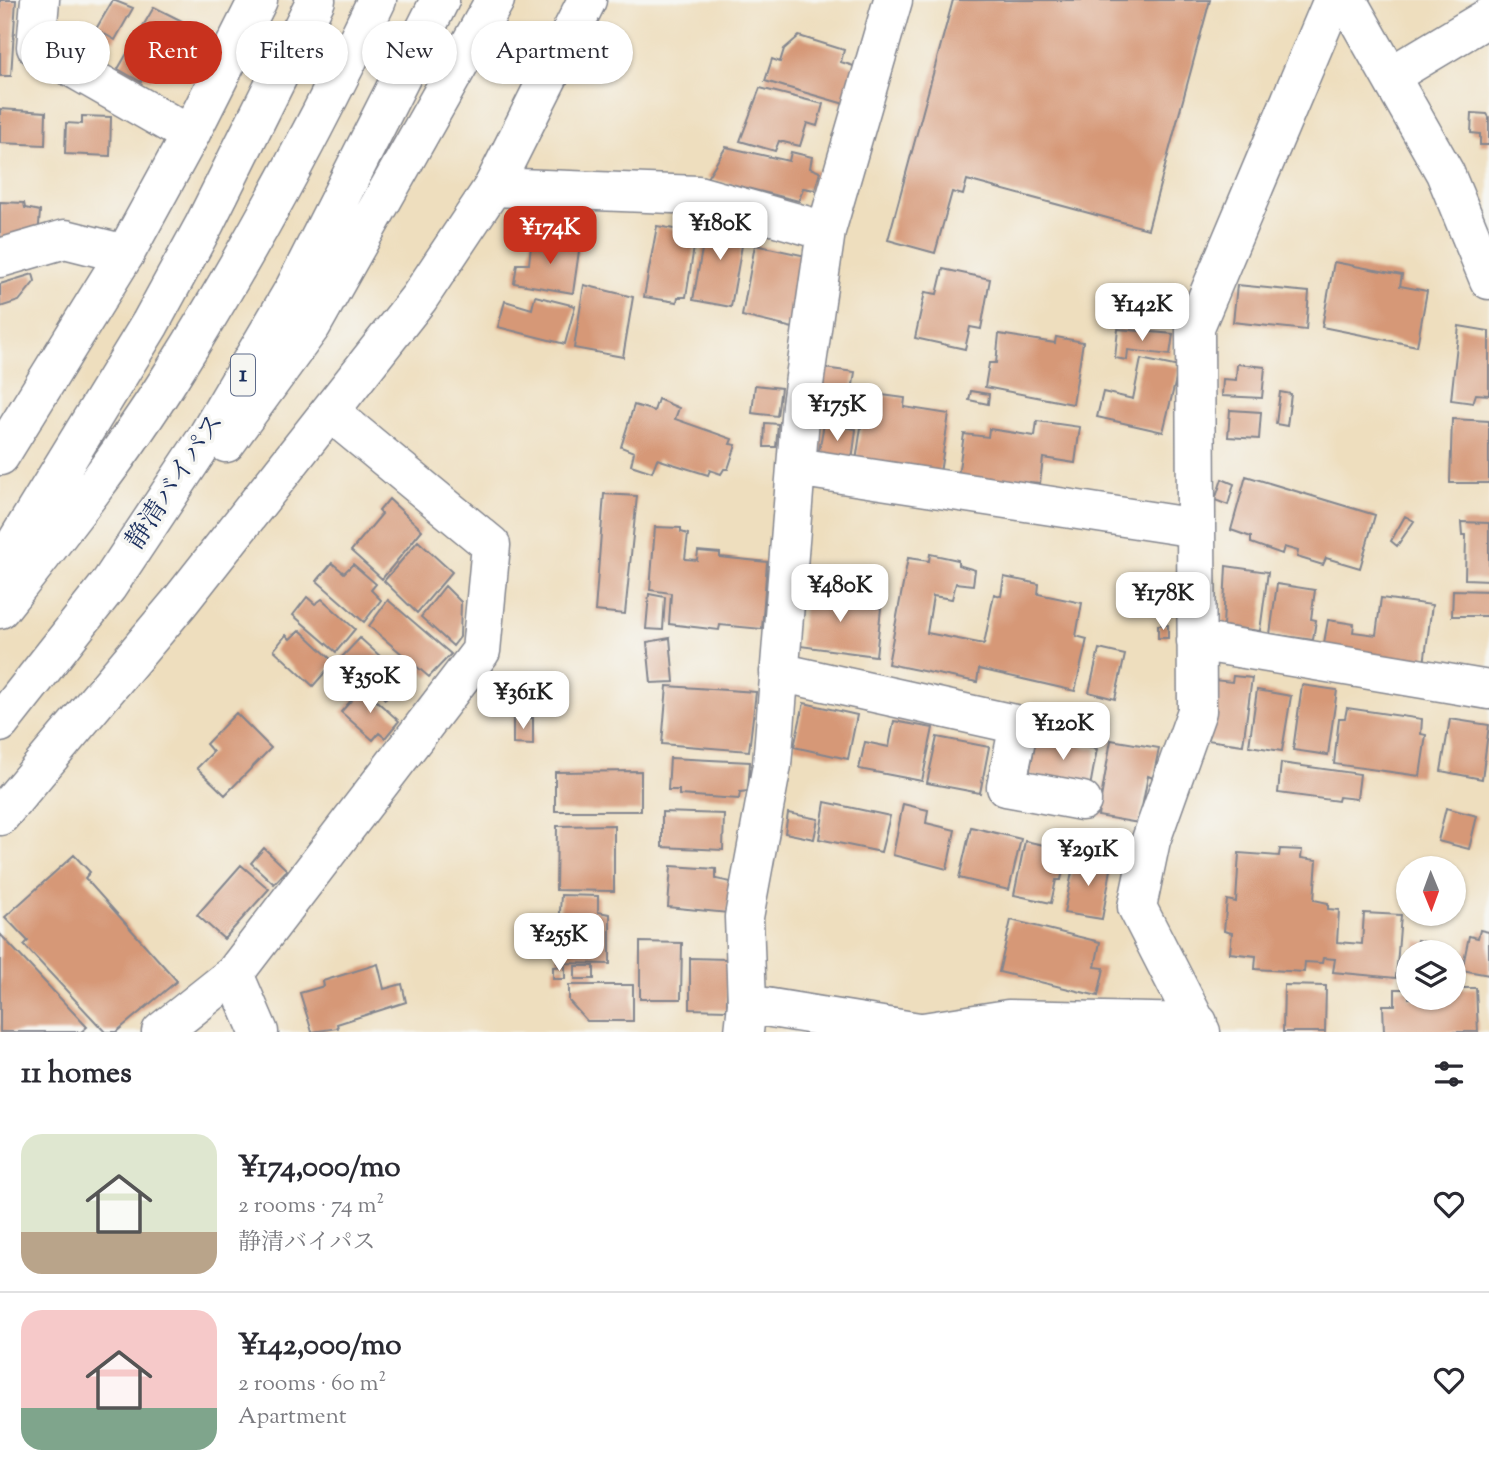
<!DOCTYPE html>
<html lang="en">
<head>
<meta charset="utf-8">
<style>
	body { margin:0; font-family:"Sorts Mill Goudy","Noto Serif JP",serif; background:#f7f7f7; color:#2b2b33; height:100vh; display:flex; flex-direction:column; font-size:26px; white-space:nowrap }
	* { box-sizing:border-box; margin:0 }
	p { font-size:23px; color:#7c7c81 }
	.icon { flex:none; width:38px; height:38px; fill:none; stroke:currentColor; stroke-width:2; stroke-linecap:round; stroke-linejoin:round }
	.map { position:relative; height:1032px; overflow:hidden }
	.details { display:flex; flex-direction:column; background:#fff; flex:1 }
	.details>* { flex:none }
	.banner { position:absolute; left:21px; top:21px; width:700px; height:63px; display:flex; gap:14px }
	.needle { width:46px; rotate:179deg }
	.fabs { position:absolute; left:1396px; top:856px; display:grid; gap:14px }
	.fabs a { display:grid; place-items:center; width:70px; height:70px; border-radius:50%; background:#fff; box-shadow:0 2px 5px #0004; font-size:35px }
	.price { position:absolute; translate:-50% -60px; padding:0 16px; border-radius:14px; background:#fff; color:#222; font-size:23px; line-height:46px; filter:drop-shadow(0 2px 4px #0008) }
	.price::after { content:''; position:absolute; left:50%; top:42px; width:21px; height:16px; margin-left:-10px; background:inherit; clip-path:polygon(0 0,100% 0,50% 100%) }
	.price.selected { background:#c8321e; color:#fff }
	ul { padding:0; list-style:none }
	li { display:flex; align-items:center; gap:21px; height:175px; padding:0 21px }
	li+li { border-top:2px solid #e1e1e2 }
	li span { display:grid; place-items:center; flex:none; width:196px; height:140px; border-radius:21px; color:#555 }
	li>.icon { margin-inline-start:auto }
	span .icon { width:84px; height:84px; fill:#fffc; stroke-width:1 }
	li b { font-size:30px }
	h2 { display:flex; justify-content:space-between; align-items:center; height:84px; padding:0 21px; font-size:30px }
	.chip { padding:0 24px; border-radius:32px; background:#fff; box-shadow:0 2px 5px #0004; font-size:24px; line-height:63px }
	.chip.selected { background:#c8321e; color:#fff }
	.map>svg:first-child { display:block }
	.building { fill:#d69877 }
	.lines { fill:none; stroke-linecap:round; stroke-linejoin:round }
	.minor-casing { stroke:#84868e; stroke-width:41 }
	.tertiary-casing { stroke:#84868e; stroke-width:41 }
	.trunk-casing { stroke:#84868e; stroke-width:41 }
	.minor { stroke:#fff; stroke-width:38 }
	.tertiary { stroke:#fff; stroke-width:38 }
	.trunk { stroke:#fff; stroke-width:38 }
	.labels { text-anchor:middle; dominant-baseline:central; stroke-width:7; stroke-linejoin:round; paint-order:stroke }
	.shield { fill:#f6f6f2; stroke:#5d6b8a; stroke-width:2 }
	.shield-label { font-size:24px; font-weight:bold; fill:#1b2f5e }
	.street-label { font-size:26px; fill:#1b2f5e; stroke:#f6f6f2 }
</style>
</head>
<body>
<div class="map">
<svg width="1489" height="1032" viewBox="0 0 1489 1032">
	<rect width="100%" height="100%" fill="#f6f6f2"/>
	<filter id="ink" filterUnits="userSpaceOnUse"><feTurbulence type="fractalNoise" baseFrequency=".0143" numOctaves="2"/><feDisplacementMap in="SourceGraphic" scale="14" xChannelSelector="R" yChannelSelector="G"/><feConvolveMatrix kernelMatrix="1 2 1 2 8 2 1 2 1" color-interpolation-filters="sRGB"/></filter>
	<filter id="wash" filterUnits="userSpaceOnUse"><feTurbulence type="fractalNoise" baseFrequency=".00686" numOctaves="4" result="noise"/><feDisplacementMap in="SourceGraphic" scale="28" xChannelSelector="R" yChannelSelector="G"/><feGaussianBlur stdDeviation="1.57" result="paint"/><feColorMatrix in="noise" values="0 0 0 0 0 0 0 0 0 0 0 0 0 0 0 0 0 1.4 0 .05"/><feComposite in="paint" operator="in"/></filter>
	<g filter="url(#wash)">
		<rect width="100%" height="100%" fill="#eedebe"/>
		<g id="blocks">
			<path class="building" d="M 0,0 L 16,0 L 11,76 L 0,76 Z
				M 113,0 L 133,8 L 115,40 L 96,29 Z
				M 953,0 L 1210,0 L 1148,229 L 967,180 L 963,195 L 952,192 L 935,253 L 888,240 Z
				M 154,7 L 182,21 L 151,79 L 143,77 L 141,82 L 118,69 Z
				M 799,36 L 844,50 L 841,62 L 860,68 L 848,105 L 765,81 L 772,59 L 780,62 L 784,49 Z
				M 760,88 L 823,104 L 817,126 L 807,123 L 800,146 L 779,141 L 775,151 L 740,141 Z
				M 0,109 L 46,112 L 45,145 L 0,143 Z
				M 1472,113 L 1487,114 L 1489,117 L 1489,145 L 1480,145 L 1480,134 L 1471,133 Z
				M 82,116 L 111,117 L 110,156 L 65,154 L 66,123 L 82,124 Z
				M 726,147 L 789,161 L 791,152 L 812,157 L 810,168 L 820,172 L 815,190 L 803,188 L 799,201 L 707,178 Z
				M 0,202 L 24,203 L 25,208 L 40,211 L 38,238 L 0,243 Z
				M 708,216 L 746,223 L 731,307 L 693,300 Z
				M 657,226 L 686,231 L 686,239 L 695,241 L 686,297 L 678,297 L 677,302 L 644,297 Z
				M 532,237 L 580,244 L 573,293 L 514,283 L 517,264 L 529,264 Z
				M 755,245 L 806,256 L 793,328 L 742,316 Z
				M 1334,262 L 1402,275 L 1400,286 L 1427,291 L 1417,346 L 1322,327 Z
				M 943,269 L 990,279 L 981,329 L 970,327 L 965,349 L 915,338 L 925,292 L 937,294 Z
				M 33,274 L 35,281 L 19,301 L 0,307 L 0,284 Z
				M 584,285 L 633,297 L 623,357 L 574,348 Z
				M 1237,285 L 1309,292 L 1306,330 L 1233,322 Z
				M 535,296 L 575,306 L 565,344 L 498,327 L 505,301 L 532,309 Z
				M 1459,326 L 1489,331 L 1489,395 L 1476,394 L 1473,403 L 1451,400 Z
				M 1118,329 L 1173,334 L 1170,355 L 1128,350 L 1127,360 L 1115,358 Z
				M 999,334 L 1055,343 L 1056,337 L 1083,342 L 1073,404 L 985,387 L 989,363 L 996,363 Z
				M 1141,359 L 1179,367 L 1163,432 L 1097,417 L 1103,392 L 1133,399 Z
				M 1237,364 L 1265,367 L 1262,398 L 1222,396 L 1223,379 L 1236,380 Z
				M 823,368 L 855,372 L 847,424 L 815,420 Z
				M 755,385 L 781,388 L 777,416 L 752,413 Z
				M 971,391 L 989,394 L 988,404 L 969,400 Z
				M 1280,392 L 1291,394 L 1287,426 L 1276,424 Z
				M 882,395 L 905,398 L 904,407 L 949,414 L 940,473 L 856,461 L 864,407 L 879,410 Z
				M 658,399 L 679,408 L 675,419 L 732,439 L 730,444 L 736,445 L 728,469 L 724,469 L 721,474 L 710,470 L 708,475 L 657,459 L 652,472 L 631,465 L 634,452 L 621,447 L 634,405 L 654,411 Z
				M 1230,410 L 1261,412 L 1259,439 L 1228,437 Z
				M 1452,419 L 1489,421 L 1489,483 L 1450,483 Z
				M 1037,421 L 1080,427 L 1075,463 L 1043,458 L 1040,483 L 1030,482 L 1028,496 L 958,476 L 964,434 L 988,437 L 989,429 L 1035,436 Z
				M 765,423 L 778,424 L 776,447 L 764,447 Z
				M 824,424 L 856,429 L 852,461 L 818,456 Z
				M 1246,476 L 1375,515 L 1360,568 L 1326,558 L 1323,565 L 1297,557 L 1298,551 L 1284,547 L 1282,554 L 1251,543 L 1251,537 L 1231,530 Z
				M 1222,479 L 1234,484 L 1228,505 L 1215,500 Z
				M 604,494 L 637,496 L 625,614 L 595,611 Z
				M 389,499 L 422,530 L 382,579 L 351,551 L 382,514 L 379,511 Z
				M 1405,516 L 1414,521 L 1397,546 L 1391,541 Z
				M 1461,522 L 1489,523 L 1489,580 L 1465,579 L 1466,535 L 1462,535 Z
				M 655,527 L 681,528 L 681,532 L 688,534 L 685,559 L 697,560 L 698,551 L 720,553 L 720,557 L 767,562 L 762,629 L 720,625 L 719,630 L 669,624 L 671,593 L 650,590 Z
				M 418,541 L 452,572 L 417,613 L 384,581 Z
				M 930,554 L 958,560 L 958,565 L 975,570 L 973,585 L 956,583 L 952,599 L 933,596 L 927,633 L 984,644 L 994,594 L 1001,596 L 1004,577 L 1039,584 L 1038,594 L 1082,603 L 1076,636 L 1087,639 L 1075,691 L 979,669 L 977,682 L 888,664 L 908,558 L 929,561 Z
				M 332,563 L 344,573 L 353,564 L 376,584 L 371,590 L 381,600 L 364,622 L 317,581 Z
				M 1226,566 L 1268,572 L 1260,631 L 1223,626 Z
				M 1277,584 L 1315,590 L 1311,619 L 1316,620 L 1313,640 L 1270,634 Z
				M 445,586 L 461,602 L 460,637 L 453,646 L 421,617 Z
				M 1453,590 L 1489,591 L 1489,616 L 1452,616 Z
				M 805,591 L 863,598 L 862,606 L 881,608 L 876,656 L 800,646 Z
				M 649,594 L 665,597 L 663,630 L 646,629 Z
				M 307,597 L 315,604 L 322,599 L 355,629 L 336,652 L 293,615 Z
				M 1381,598 L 1432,605 L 1424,664 L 1323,649 L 1328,620 L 1354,624 L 1353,632 L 1376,635 Z
				M 388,600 L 451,654 L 429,677 L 369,626 Z
				M 1158,625 L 1168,625 L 1168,638 L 1158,638 Z
				M 300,630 L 334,662 L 313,686 L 274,650 L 286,635 L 290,639 Z
				M 360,638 L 403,677 L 385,699 L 341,658 Z
				M 670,638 L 674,682 L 651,683 L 647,642 Z
				M 1099,649 L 1125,655 L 1115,699 L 1089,692 Z
				M 343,668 L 349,674 L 340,685 L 333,678 Z
				M 1233,676 L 1252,678 L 1243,745 L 1207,740 L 1214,680 L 1232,682 Z
				M 1302,685 L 1337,690 L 1328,755 L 1293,750 Z
				M 667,686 L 756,692 L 749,751 L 662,744 Z
				M 362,688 L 399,721 L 385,738 L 379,733 L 373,740 L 341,712 Z
				M 1257,690 L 1291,696 L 1282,751 L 1249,746 Z
				M 804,703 L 857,715 L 848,759 L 794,747 Z
				M 1347,708 L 1422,719 L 1421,734 L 1426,735 L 1420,776 L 1334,764 L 1339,718 L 1345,718 Z
				M 236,713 L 271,748 L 225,795 L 197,768 L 213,752 L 206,744 Z
				M 513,718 L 533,718 L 533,745 L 513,744 Z
				M 1450,719 L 1489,725 L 1482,779 L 1441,771 Z
				M 894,721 L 933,728 L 922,781 L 859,769 L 865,742 L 889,747 Z
				M 937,737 L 989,747 L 980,793 L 927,783 Z
				M 1036,738 L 1097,749 L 1090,787 L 1029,775 Z
				M 1111,740 L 1159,748 L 1153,778 L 1148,776 L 1139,823 L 1098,816 Z
				M 670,758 L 750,762 L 748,791 L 740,792 L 739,799 L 679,795 L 679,790 L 668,790 Z
				M 1281,763 L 1360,774 L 1357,799 L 1339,797 L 1338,801 L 1278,793 Z
				M 641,771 L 641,811 L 555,811 L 555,772 Z
				M 825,802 L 890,816 L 881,852 L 819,839 Z
				M 903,804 L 928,810 L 926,823 L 955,830 L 947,869 L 893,855 Z
				M 1446,808 L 1477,816 L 1469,849 L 1438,841 Z
				M 662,812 L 724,814 L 723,850 L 662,847 Z
				M 788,813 L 818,819 L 814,839 L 785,833 Z
				M 614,825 L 614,891 L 556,890 L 557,826 Z
				M 971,827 L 1021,839 L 1009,890 L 959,878 Z
				M 1025,841 L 1067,850 L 1061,880 L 1056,880 L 1051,903 L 1014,895 Z
				M 264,848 L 287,870 L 274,884 L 251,863 Z
				M 1280,849 L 1302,850 L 1301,858 L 1317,860 L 1314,900 L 1328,903 L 1328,909 L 1339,910 L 1337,942 L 1362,944 L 1364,913 L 1401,915 L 1396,978 L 1333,972 L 1335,959 L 1323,958 L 1322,963 L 1305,962 L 1304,972 L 1255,969 L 1256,956 L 1230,953 L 1232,933 L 1224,931 L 1227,900 L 1236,902 L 1239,853 L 1279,856 Z
				M 74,855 L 90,872 L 85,878 L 177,981 L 116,1032 L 105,1032 L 24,945 L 28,941 L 5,917 Z
				M 1075,857 L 1112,864 L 1102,919 L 1064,913 Z
				M 241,865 L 269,889 L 224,939 L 197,915 Z
				M 671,866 L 716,869 L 716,879 L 731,882 L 728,913 L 668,907 Z
				M 561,895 L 598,896 L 598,912 L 610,914 L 610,964 L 557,963 Z
				M 1011,920 L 1100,942 L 1095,967 L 1104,968 L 1098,996 L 999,972 Z
				M 1480,930 L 1489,932 L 1489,975 L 1462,970 L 1469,936 L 1478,938 Z
				M 0,934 L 87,1027 L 81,1032 L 0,1032 Z
				M 1417,940 L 1448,948 L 1447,952 L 1414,952 Z
				M 640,942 L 682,943 L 681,999 L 640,999 Z
				M 690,958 L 727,959 L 727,1010 L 690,1009 Z
				M 378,964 L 384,989 L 402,984 L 406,1002 L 337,1024 L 338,1028 L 312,1032 L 300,993 L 324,986 L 323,981 Z
				M 565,966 L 565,979 L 553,979 L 553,967 Z
				M 575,966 L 594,966 L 594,979 L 575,979 Z
				M 569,985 L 633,985 L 633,1021 L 587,1021 L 569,1001 Z
				M 1284,985 L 1326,986 L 1325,1032 L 1283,1032 Z
				M 1454,988 L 1476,988 L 1478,1032 L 1384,1032 L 1383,1005 L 1395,1005 L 1395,989 L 1409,989 L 1409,998 L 1454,998 Z"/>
		</g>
	</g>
	<g filter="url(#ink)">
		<use href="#blocks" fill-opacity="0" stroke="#84868e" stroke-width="2"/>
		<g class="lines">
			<defs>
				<path id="minor" d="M 40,0 L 36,47 L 190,135
					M 1392,75 L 1489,17
					M 493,187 L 698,195 L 826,231
					M 0,258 L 65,239 L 125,254
					M 796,467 L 1196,528
					M 1196,641 L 1489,690
					M 779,672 L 1019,725 L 1006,787 L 1082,801
					M 234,974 L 259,1032
					M 747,1004 L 919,1032
					M 161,1032 L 234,974 L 481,651 L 491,545 L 330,412
					M 744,1032 L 747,1004 L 744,917 L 772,765 L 801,405 L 826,231 L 893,0
					M 923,1032 L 1008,1019 L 1198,1023
					M 1201,1032 L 1137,907 L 1151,840 L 1197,711 L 1195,327 L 1333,0"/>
				<path id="tertiary" d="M 1347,0 L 1445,173 L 1489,280"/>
				<path id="trunk" d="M 226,443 L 312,325 L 495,0
					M 0,456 L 125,254 L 190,135 L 258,0
					M 0,569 L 150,324 L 204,225 L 316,0
					M 0,609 C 60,533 121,456 173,373 C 248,254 316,128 377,0
					M 0,723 L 108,586 L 205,440 L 294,289 L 440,0
					M 0,816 L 179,603 L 419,298 L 493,187 L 587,0"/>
			</defs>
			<use href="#minor" class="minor-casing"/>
			<use href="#tertiary" class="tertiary-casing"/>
			<use href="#trunk" class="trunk-casing"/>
			<use href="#minor" class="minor"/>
			<use href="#tertiary" class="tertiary"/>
			<use href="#trunk" class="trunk"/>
		</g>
	</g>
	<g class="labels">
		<rect class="shield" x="231" y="354.5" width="24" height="41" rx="5"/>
		<g class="shield-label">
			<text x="243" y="375">1</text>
		</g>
		<g class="street-label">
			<text transform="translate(176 482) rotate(-57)">静清バイパス</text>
		</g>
	</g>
</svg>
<div class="fabs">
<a><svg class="needle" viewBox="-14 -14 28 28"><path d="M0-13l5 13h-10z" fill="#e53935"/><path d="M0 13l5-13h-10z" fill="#7c7c81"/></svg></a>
<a><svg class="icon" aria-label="layers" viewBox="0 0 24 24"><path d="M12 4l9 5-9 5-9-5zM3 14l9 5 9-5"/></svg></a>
</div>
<b class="price" style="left:720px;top:262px">¥180K</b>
<b class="price selected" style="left:550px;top:266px">¥174K</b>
<b class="price" style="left:1142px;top:343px">¥142K</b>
<b class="price" style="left:837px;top:443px">¥175K</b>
<b class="price" style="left:840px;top:624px">¥480K</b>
<b class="price" style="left:1163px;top:632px">¥178K</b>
<b class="price" style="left:370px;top:715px">¥350K</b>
<b class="price" style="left:523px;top:731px">¥361K</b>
<b class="price" style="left:1063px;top:762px">¥120K</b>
<b class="price" style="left:1088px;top:888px">¥291K</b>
<b class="price" style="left:559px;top:973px">¥255K</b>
<div class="banner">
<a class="chip">Buy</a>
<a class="chip selected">Rent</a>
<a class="chip">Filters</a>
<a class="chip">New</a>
<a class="chip">Apartment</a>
</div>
</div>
<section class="details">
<h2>11 homes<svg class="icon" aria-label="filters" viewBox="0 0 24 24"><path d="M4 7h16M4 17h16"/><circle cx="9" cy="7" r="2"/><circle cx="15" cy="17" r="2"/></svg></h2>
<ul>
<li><span style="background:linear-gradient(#dfe7d0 70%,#b9a48a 0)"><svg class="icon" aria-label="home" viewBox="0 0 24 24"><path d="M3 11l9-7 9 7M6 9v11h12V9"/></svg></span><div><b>¥174,000/mo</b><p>2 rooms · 74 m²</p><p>静清バイパス</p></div><svg class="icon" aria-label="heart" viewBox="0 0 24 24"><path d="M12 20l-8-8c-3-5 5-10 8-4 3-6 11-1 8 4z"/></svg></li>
<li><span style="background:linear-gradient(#f6c9c9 70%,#7fa58c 0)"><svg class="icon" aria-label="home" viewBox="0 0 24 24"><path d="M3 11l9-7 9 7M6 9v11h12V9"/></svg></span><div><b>¥142,000/mo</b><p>2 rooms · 60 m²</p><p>Apartment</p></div><svg class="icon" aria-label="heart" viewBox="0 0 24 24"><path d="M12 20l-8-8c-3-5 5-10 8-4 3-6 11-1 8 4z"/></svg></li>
</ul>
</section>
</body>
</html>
